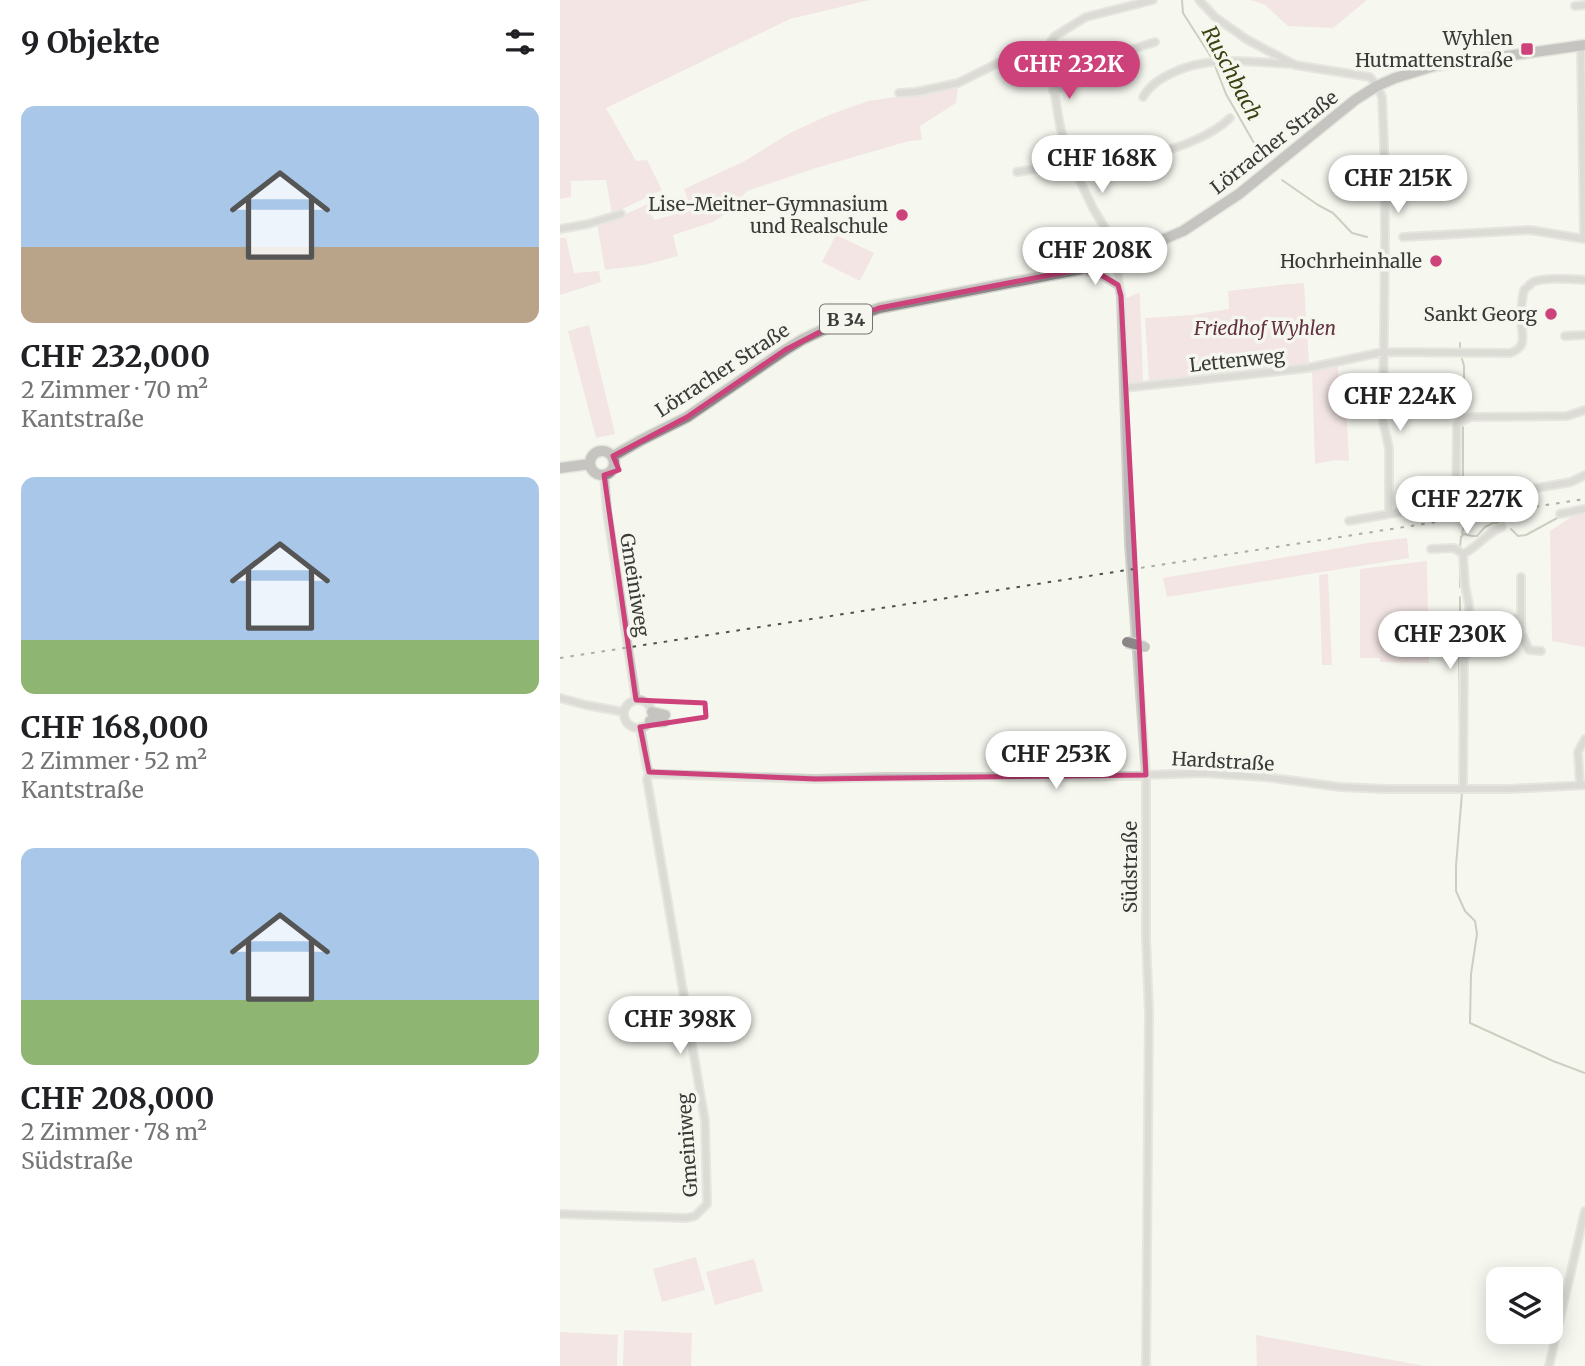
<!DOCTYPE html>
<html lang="de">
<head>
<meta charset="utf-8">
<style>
	body { margin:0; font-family:Merriweather,serif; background:#f6f6f6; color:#202124; height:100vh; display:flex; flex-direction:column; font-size:26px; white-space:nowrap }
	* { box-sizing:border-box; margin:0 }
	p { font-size:23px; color:#757577 }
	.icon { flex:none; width:38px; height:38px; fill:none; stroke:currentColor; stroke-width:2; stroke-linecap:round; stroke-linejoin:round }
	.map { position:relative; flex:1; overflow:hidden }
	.panel { display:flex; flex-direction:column; background:#fff; width:560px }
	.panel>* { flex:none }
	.fabs { position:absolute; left:926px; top:1267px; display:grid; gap:14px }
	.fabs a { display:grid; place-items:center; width:77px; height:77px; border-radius:14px; background:#fff; box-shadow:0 4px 18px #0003; font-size:35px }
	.price { position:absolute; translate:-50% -60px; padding:0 16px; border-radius:24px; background:#fff; color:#222; font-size:23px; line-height:46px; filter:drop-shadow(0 2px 4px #0008) }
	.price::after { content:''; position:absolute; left:50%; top:42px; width:21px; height:16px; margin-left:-10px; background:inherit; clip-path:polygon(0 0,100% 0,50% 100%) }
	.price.current { background:#cd427a; color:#fff }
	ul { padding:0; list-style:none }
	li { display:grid; align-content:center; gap:14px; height:371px; padding:0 21px }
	li span { display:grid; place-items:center; height:217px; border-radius:14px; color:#555 }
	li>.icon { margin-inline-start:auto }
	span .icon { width:126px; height:126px; fill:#fffc; stroke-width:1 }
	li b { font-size:30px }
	h2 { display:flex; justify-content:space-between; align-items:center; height:84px; padding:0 21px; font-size:30px }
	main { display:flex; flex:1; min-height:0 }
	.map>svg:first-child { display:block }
	.green { fill:#eeced6 }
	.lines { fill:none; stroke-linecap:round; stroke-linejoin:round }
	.stream { stroke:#989e88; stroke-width:2 }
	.minor-casing { stroke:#d0d1ca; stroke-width:10 }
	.tertiary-casing { stroke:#d0d1ca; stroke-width:10 }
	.primary-casing { stroke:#d0d1ca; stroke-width:13 }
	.minor { stroke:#bdb8b9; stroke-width:6 }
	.tertiary { stroke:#bdb8b9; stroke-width:7 }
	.primary { stroke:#8c8587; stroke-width:10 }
	.rail { stroke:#51524f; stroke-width:2; stroke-dasharray:3.5 7; stroke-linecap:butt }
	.primary-bridge-casing { stroke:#d0d1ca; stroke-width:13; stroke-linecap:butt }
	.primary-bridge { stroke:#8c8587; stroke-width:10 }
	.marked { fill:none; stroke:#cd427a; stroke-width:5; stroke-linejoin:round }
	.poi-dot { fill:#cd427a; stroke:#f5f7ef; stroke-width:2.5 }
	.labels { text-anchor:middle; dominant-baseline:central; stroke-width:7; stroke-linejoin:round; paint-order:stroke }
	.shield { fill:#f5f7ef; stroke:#72736f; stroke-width:2 }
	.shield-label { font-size:18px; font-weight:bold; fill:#3a3b38 }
	.poi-label { font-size:19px; fill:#3a3b38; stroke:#f5f7ef; text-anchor:end }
	.street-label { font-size:19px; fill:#3a3b38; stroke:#f5f7ef }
	.park-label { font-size:19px; font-style:italic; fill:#623142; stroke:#f5f7ef }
	.water-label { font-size:21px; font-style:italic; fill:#394311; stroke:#f5f7ef }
</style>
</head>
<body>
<main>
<section class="panel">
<h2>9 Objekte<svg class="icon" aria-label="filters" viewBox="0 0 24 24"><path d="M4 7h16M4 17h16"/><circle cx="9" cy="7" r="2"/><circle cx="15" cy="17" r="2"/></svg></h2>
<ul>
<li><span style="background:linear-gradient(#a9c7e8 65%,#b9a48a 0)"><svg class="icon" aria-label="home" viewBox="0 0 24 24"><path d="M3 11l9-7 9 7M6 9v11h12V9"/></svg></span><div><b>CHF 232,000</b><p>2 Zimmer · 70 m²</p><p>Kantstraße</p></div></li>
<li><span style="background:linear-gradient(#a9c7e8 75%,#8fb573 0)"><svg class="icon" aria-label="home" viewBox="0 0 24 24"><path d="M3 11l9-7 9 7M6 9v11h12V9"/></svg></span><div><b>CHF 168,000</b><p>2 Zimmer · 52 m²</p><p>Kantstraße</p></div></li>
<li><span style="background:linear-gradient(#a9c7e8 70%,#8fb573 0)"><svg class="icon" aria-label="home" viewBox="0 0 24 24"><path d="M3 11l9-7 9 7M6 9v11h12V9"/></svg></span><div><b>CHF 208,000</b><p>2 Zimmer · 78 m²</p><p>Südstraße</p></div></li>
</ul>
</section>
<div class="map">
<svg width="1025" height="1366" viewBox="0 0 1025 1366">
	<rect width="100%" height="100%" fill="#f5f7ef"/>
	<path class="green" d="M 0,0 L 310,0 L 230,19 L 46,108 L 76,161 L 87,160 L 102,190 L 52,214 L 46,180 L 11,181 L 11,197 L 0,199 Z
		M 691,0 L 807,0 L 773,28 L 728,26 L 705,5 Z
		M 398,88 L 396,103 L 360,126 L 362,140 L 349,141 L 256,168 L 187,191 L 167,213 L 153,222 L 113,235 L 118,256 L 84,265 L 45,270 L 37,224 L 53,220 L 88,204 L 94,220 L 132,210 L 124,189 L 183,162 L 232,132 L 269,115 L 308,101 Z
		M 276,235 L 314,253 L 300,281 L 262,262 Z
		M 0,238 L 6,238 L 14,273 L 39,271 L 41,282 L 0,295 Z
		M 744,283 L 749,365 L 589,381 L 585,318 L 632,315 L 669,309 L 668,291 L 729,284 Z
		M 579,293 L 580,296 L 583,381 L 580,384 L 571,385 L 567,381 L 565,305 L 566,298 Z
		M 29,325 L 55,434 L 36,438 L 8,331 Z
		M 778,365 L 779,386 L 785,386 L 789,461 L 775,460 L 755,464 L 752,370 Z
		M 1025,514 L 1025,647 L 992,641 L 990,531 L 1013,516 Z
		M 847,538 L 849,558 L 607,597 L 603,578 L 814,542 Z
		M 867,561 L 869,663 L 820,662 L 820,658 L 800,658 L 800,569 Z
		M 768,574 L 772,665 L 762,665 L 759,575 Z
		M 136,1257 L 145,1290 L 102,1302 L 93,1269 Z
		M 194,1259 L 203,1291 L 155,1305 L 146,1272 Z
		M 64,1330 L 132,1333 L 131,1366 L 63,1366 Z
		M 0,1332 L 58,1335 L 57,1366 L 0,1366 Z
		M 696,1335 L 865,1366 L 697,1366 Z"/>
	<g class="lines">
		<path class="stream" d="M 622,0 L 623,13 L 653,60
			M 655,66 L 666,94 L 702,157
			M 722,180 L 758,205 L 773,213 L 792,233 L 807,237
			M 900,349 L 900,343
			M 902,359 L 904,366 L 904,412 L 902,416
			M 903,495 L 903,427
			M 903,507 L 904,515
			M 951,529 L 958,536 L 966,535 L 999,517
			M 902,534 L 904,525
			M 900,548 L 901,537 L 904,534 L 912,536 L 917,536 L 925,527 L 933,523 L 944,523
			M 900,587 L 900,562
			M 900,614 L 900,597
			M 901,618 L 902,634
			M 900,648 L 901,639
			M 899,652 L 900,732
			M 902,793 L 896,866 L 896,891 L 905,911 L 915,921 L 917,934 L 911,974 L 910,1023 L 993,1061 L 1025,1073"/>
		<defs>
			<path id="minor" d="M 639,0 L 655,17 L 686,39 L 735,65 L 810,77 L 817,86 L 822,97 L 824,143 L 825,236 L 823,422 L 829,448 L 829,514
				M 1015,6 L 1025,5
				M 1021,46 L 1024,233 L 1023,238
				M 478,60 L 495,36 L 526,17 L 593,0
				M 493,91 C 510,86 522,74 537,66 C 555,55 575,48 595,42
				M 339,93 L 356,92 L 398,83 L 446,59 C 457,56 472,54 482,63 C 496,76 496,112 501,130 C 509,158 521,184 534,210 C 540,220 548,231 552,243 C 558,260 557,278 561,296 L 569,545 L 586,775 L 586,938 L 589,1013 L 586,1366
				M 583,97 C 590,85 600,79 612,73 C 650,55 690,62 731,64
				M 457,172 C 486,168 514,160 543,156 C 557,154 572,156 586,154 C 611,152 652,136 670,118
				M 0,229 L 28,224 L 61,214
				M 843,237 L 970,230 L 1025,239
				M 551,240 L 567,243 L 588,244
				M 522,269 L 543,276 L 558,285
				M 1005,336 L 1025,335
				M 564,388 L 748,368 L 823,352 L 950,353 C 969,347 961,334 961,319 C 961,310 962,299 964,290 C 966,289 971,283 973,282 C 984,277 1012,279 1025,280
				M 896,503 L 897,425 L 901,421 L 911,417 L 1007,416 L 1025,410
				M 1000,514 L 1025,509
				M 789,521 L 1011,482 L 1025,475
				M 871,549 L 894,548 L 903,554 C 918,547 926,533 942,527
				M 903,554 L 905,586 L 909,605 L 911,640 L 904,660 L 903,788
				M 961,616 L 961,633 L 969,650 L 981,651
				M 911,640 L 961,616 L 961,577
				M 0,698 L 26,705 L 64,712
				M 89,772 L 94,774 L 255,779 L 325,777 L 523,777 L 643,773 L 705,777 L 780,787 L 825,789 L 949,789 L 1025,785
				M 1020,785 L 1018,752 L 1025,739
				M 0,1214 L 127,1218 L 135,1216 L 147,1204 L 145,1121 L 87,779 L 89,772 L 87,768 L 80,727
				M 989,1366 L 1025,1211"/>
			<path id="tertiary" d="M 44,475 L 47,511 L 76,700
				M64 714a14 14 0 1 1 28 0a14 14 0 1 1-28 0Z"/>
			<path id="primary" d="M30 463a12 12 0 1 1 24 0a12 12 0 1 1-24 0Z
				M 53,456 L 81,440 L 127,417 L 225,350 L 243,339 L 277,323 L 319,308 L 521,269 L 557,259 L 623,231 L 679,194 L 795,100 L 817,86 L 835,78 L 874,66 L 1025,45
				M 0,468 L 30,464
				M 92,712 L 105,715
				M 90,721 L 104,721"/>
		</defs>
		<use href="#minor" class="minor-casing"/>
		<use href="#tertiary" class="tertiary-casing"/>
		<use href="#primary" class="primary-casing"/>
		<use href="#minor" class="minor"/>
		<use href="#tertiary" class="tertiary"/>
		<use href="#primary" class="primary"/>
		<path class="rail" d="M 0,658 L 1025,499"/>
		<defs>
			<path id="primary-bridge" d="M 567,642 L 585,647"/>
		</defs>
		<use href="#primary-bridge" class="primary-bridge-casing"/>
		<use href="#primary-bridge" class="primary-bridge"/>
	</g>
	<path d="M0 0H1025V1366H0ZM 521,269 L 543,276 L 558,285 L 561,296 L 586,775 L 255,779 L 89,772 L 80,727 L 146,717 L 145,703 L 76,700 L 44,475 L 59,470 L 53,456 L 127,417 L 225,350 L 277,323 L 319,308 Z" fill="#f5f7ef" fill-opacity=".55" fill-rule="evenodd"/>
	<path class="marked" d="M 521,269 L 543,276 L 558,285 L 561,296 L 586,775 L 255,779 L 89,772 L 80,727 L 146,717 L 145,703 L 76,700 L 44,475 L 59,470 L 53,456 L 127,417 L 225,350 L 277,323 L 319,308 Z"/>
	<g class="poi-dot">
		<rect x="960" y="42" width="14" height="14" rx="3.5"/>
		<circle cx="342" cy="215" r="7"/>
		<circle cx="876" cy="261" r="7"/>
		<circle cx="991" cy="314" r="7"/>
	</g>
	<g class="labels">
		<rect class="shield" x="260" y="304.5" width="52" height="29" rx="5"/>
		<g class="shield-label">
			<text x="286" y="319">B 34</text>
		</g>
		<g class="poi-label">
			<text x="953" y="38">Wyhlen<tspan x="953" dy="22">Hutmattenstraße</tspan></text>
			<text x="328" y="204">Lise-Meitner-Gymnasium<tspan x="328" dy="22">und Realschule</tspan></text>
			<text x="862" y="261">Hochrheinhalle</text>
			<text x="977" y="314">Sankt Georg</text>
		</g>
		<g class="street-label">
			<text transform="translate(714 142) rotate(-38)">Lörracher Straße</text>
			<text transform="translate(677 360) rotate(-6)">Lettenweg</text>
			<text transform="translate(162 370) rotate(-33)">Lörracher Straße</text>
			<text transform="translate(75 585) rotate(81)">Gmeiniweg</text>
			<text transform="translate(663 761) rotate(3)">Hardstraße</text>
			<text transform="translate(570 867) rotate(-90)">Südstraße</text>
			<text transform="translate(127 1145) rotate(-94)">Gmeiniweg</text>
		</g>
		<g class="park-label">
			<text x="705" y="328">Friedhof Wyhlen</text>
		</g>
		<g class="water-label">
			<text transform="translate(672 73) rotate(62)">Ruschbach</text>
		</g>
	</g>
</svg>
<div class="fabs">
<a><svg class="icon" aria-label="layers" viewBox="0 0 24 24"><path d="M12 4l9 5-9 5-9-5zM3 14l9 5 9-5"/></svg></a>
</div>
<b class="price current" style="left:509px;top:101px">CHF 232K</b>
<b class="price" style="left:542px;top:195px">CHF 168K</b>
<b class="price" style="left:838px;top:215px">CHF 215K</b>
<b class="price" style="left:535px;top:287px">CHF 208K</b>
<b class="price" style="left:840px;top:433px">CHF 224K</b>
<b class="price" style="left:907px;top:536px">CHF 227K</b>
<b class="price" style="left:890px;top:671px">CHF 230K</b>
<b class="price" style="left:496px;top:791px">CHF 253K</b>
<b class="price" style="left:120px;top:1056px">CHF 398K</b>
</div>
</main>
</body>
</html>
